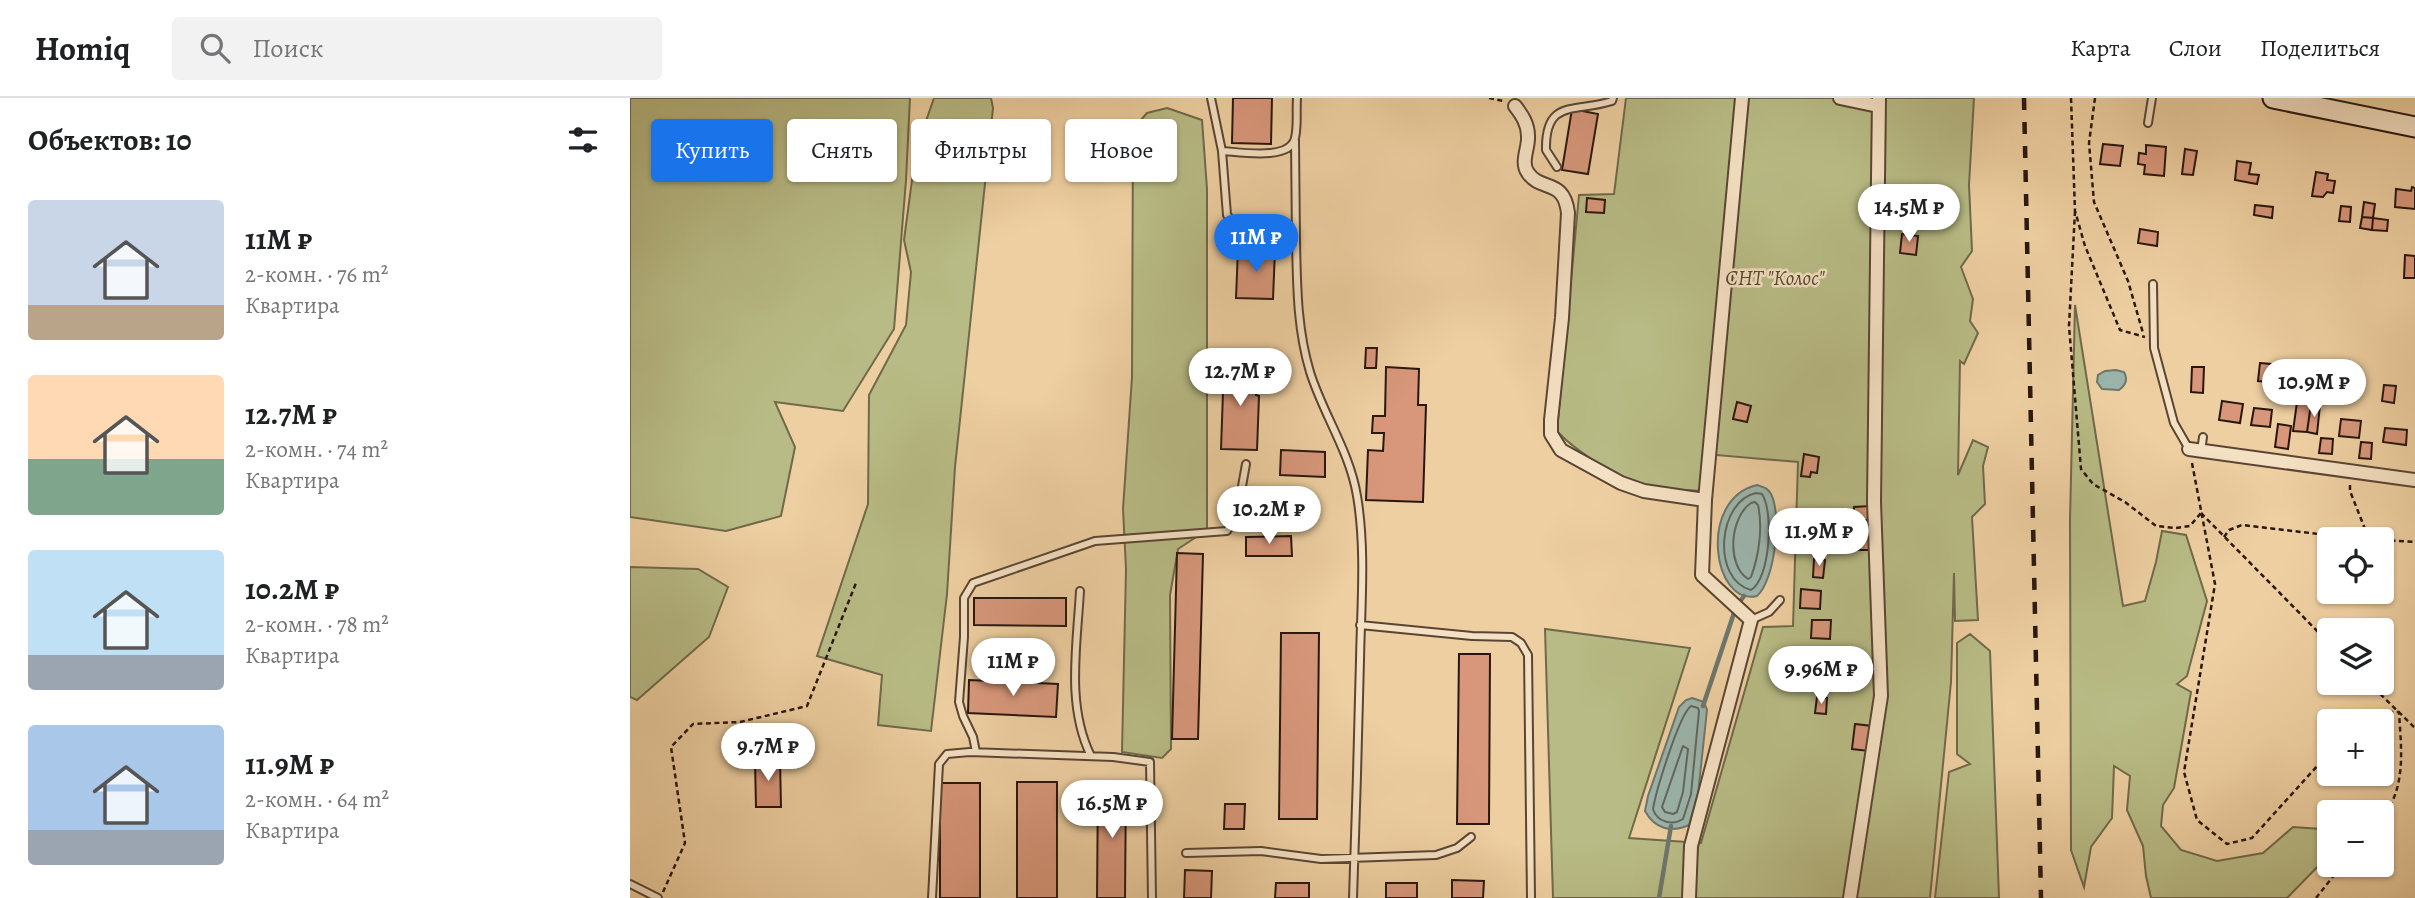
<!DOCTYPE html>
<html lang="ru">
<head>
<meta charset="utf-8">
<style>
	body { margin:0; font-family:Alegreya,serif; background:#f2f2f2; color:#202124; height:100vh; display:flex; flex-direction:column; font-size:26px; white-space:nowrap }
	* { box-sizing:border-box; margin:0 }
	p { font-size:23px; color:#757577 }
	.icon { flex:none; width:38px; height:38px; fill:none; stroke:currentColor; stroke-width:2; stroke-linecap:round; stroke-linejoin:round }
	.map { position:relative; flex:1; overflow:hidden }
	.panel { display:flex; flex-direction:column; background:#fff; width:630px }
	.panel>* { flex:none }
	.top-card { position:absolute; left:21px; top:21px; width:665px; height:63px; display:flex; gap:14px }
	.fabs { position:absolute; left:1687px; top:429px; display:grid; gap:14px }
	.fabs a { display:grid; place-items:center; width:77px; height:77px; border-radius:7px; background:#fff; box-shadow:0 2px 5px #0004; font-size:35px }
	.price { position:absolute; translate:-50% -60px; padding:0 16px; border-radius:24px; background:#fff; color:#222; font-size:23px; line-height:46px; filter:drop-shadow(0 2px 4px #0008) }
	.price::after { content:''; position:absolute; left:50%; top:42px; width:21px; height:16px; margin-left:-10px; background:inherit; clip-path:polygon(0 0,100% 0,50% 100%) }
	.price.current { background:#1a73e8; color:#fff }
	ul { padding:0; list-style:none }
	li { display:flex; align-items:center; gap:21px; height:175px; padding:0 28px }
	li span { display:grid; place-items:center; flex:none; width:196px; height:140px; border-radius:7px; color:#555 }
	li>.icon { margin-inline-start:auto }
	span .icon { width:84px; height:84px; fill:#fffc; stroke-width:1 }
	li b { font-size:30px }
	h2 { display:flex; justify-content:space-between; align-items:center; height:84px; padding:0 28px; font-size:30px }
	.chip { padding:0 24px; border-radius:7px; background:#fff; box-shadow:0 2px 5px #0004; font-size:24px; line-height:63px }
	.chip.current { background:#1a73e8; color:#fff }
	header { display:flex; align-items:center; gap:42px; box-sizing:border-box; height:98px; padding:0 35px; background:#fff; border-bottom:2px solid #e0e0e0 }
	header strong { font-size:33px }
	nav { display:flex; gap:38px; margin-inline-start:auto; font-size:24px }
	.search { width:490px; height:63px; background:#f2f2f2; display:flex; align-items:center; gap:18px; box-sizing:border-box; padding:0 24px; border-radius:7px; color:#757577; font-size:26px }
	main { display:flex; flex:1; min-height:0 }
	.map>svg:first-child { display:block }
	.green { fill:#b8bb85; stroke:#70694a; stroke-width:2 }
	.water { fill:#9bb5ac; stroke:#6d766d; stroke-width:2 }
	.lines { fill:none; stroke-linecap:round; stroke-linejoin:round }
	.shore { stroke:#62665e; stroke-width:2 }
	.stream { stroke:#6d766d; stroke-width:4.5 }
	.building { fill:#d8977b; stroke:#29170f; stroke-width:2 }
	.lane-casing { stroke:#5a4534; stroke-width:10 }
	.street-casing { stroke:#5a4534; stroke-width:16 }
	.secondary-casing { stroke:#29170f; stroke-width:23 }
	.path { stroke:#29170f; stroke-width:2.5; stroke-dasharray:5 3.5; stroke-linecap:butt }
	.lane { stroke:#f4e0c2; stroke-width:6 }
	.street { stroke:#f4e0c2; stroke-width:12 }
	.secondary { stroke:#f4e0c2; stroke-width:19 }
	.rail { stroke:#29170f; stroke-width:4.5; stroke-dasharray:12 12; stroke-linecap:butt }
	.labels { text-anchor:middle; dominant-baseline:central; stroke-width:5; stroke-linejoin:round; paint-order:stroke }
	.park-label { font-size:21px; font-style:italic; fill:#544832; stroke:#f4e0c2 }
</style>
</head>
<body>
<header>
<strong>Homiq</strong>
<div class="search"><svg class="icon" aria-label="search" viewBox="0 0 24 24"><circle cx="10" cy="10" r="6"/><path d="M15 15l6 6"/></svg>Поиск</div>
<nav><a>Карта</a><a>Слои</a><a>Поделиться</a></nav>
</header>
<main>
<section class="panel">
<h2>Объектов: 10<svg class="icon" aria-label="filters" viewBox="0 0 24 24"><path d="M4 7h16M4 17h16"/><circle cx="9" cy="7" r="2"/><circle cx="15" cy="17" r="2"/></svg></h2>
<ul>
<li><span style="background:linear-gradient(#c9d6e8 75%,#b9a48a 0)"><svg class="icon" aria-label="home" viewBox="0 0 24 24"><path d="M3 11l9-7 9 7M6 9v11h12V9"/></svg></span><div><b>11M ₽</b><p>2-комн. · 76 m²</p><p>Квартира</p></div></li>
<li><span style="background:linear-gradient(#ffd9b3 60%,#7fa58c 0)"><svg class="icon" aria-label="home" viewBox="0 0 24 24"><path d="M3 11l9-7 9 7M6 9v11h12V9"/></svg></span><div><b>12.7M ₽</b><p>2-комн. · 74 m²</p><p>Квартира</p></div></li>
<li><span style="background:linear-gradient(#bfe0f5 75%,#9aa5b1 0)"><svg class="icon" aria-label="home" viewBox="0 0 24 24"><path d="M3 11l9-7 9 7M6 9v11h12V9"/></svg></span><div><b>10.2M ₽</b><p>2-комн. · 78 m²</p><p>Квартира</p></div></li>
<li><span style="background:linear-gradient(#a9c7e8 75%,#9aa5b1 0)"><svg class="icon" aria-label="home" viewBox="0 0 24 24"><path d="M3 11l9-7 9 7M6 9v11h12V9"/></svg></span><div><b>11.9M ₽</b><p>2-комн. · 64 m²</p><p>Квартира</p></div></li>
</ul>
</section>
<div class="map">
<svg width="1785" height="800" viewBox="0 0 1785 800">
	<rect width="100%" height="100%" fill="#eecfa1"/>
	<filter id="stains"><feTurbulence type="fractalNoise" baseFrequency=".00286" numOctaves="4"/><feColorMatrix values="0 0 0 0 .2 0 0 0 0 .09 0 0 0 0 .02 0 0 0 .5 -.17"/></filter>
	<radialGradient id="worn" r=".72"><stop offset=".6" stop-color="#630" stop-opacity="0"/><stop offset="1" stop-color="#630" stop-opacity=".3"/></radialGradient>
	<path class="green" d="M 0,0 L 280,0 L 276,82 L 264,231 L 213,313 L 145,304 L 165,349 L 151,418 L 96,433 L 0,419 Z
		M 304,0 L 361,0 L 363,10 L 325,369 L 317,496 L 301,633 L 248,627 L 252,577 L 187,558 L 238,406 L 239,297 L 276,227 L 281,174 L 274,142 L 286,52 Z
		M 996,0 L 1344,0 L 1339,87 L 1342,153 L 1331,169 L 1343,201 L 1340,223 L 1348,235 L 1334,266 L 1330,263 L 1328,377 L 1343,342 L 1358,349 L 1353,368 L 1355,406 L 1342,419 L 1348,522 L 1325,523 L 1324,475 L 1321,584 L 1300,800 L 923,800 L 915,531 L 1060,550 L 999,740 L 1071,745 L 1133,529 L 1163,528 L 1168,364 L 1075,356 L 1071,393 C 1049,391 1020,392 1000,383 C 980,375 941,349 927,333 L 949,97 L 984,96 Z
		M 537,10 L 572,22 L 577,91 L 577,432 L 548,451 L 540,497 L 541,651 L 532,660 L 492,654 L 496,471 L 493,411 L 502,279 L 503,31 L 517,15 Z
		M 1445,207 L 1493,508 L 1515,503 L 1526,464 L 1532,433 L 1556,437 L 1577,503 L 1557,578 L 1547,586 L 1561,594 L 1544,690 L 1533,707 L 1531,728 L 1551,752 L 1587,763 L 1633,755 L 1663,729 L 1691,731 L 1699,743 L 1699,757 L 1657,800 L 1521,800 L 1516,778 L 1513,748 L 1497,712 L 1500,678 L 1484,668 L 1482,720 L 1461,749 L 1454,789 L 1441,752 L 1440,422 Z
		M 0,469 L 68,471 L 98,489 L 79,539 L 7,602 L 0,599 Z
		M 1340,536 L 1360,553 L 1369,800 L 1305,800 L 1319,674 L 1340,666 L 1327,656 L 1327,545 Z"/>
	<path class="water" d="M 1486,272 L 1494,274 C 1498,281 1496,287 1489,292 L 1472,291 L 1467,284 L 1468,277 L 1475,273 Z
		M 1127,387 C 1133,389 1138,390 1141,396 C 1152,417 1145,482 1127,498 C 1083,509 1067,401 1127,387 Z
		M 1062,600 L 1074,604 L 1077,612 L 1068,696 L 1059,727 C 1041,735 1025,731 1015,713 L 1018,698 L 1049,609 L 1056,602 Z"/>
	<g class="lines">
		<path class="shore" d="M 1126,395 L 1132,396 C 1144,414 1140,481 1121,492 C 1081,481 1088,403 1126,395 Z
			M 1121,405 L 1125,404 L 1128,407 C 1133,430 1129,457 1121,479 L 1118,481 C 1096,467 1100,419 1121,405 Z
			M 1061,608 L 1068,610 L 1069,613 L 1061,696 L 1053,721 C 1042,728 1027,724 1023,711 C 1026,693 1049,617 1061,608 Z
			M 1053,648 L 1058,651 L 1053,694 L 1047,714 L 1043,716 L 1035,714 L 1032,709 Z"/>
		<path class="stream" d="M 1073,608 L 1106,509 L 1114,498
			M 1029,800 L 1041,728"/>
	</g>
	<path class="building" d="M 603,0 L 642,0 L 641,46 L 602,45 Z
		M 942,11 L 968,16 L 958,76 L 932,72 Z
		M 1473,46 L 1493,48 L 1490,68 L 1470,66 Z
		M 1516,47 L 1536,49 L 1534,78 L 1514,76 L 1515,67 L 1508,66 L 1509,55 L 1516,56 Z
		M 1555,51 L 1567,53 L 1563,77 L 1552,76 Z
		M 1607,63 L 1621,65 L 1619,76 L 1629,77 L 1627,86 L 1605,82 Z
		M 1686,74 L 1698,76 L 1697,82 L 1705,83 L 1703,95 L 1697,94 L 1693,99 L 1682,98 Z
		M 1782,89 L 1785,90 L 1785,111 L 1765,109 L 1766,91 L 1781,93 Z
		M 957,100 L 975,102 L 974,115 L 956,114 Z
		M 1734,104 L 1745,106 L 1743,120 L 1732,119 Z
		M 1625,107 L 1643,109 L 1642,120 L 1624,117 Z
		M 1711,108 L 1721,109 L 1720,124 L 1709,123 Z
		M 1732,119 L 1743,120 L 1742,132 L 1730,130 Z
		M 1743,120 L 1758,122 L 1757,133 L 1742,132 Z
		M 1510,131 L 1528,134 L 1527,148 L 1508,145 Z
		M 1272,136 L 1288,138 L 1286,157 L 1270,155 Z
		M 608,151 L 645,152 L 643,201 L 606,200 Z
		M 1775,157 L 1785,158 L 1785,180 L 1774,180 Z
		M 736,250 L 747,250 L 746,270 L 735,270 Z
		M 1630,265 L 1641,266 L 1639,284 L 1628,283 Z
		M 594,266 L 627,267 L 626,297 L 629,298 L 627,352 L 591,351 Z
		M 756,269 L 789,271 L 788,307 L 796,307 L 793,404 L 736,402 L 738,352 L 753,353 L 754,335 L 742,335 L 743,318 L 755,318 Z
		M 1562,269 L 1574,269 L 1573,295 L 1561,294 Z
		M 1668,272 L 1681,273 L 1680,288 L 1667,287 Z
		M 1700,273 L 1711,274 L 1709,288 L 1698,286 Z
		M 1713,274 L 1724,276 L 1722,289 L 1711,288 Z
		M 1754,287 L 1766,288 L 1764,305 L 1752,303 Z
		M 1592,303 L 1613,306 L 1610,325 L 1589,322 Z
		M 1107,304 L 1121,308 L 1117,324 L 1103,321 Z
		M 1667,304 L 1681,306 L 1677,334 L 1663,333 Z
		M 1681,306 L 1690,307 L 1687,336 L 1677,334 Z
		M 1624,310 L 1642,312 L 1640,329 L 1621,327 Z
		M 1711,321 L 1731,323 L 1729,340 L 1709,338 Z
		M 1648,326 L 1661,328 L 1658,351 L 1645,349 Z
		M 1755,330 L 1777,332 L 1776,347 L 1753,344 Z
		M 1691,340 L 1703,341 L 1702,356 L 1689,355 Z
		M 1731,344 L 1742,345 L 1741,361 L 1729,360 Z
		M 651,352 L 695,354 L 695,379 L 650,377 Z
		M 1174,356 L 1189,359 L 1187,375 L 1181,374 L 1180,379 L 1171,378 Z
		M 1240,408 L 1240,422 L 1224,422 L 1224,409 Z
		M 661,438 L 662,458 L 616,458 L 616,439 Z
		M 1241,438 L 1241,452 L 1222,452 L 1221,439 Z
		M 547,455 L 573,456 L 568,641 L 542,641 Z
		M 1184,461 L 1195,462 L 1193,480 L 1183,479 Z
		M 1171,491 L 1191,493 L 1190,511 L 1170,510 Z
		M 344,500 L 436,500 L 436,528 L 344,527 Z
		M 1182,522 L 1201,522 L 1200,541 L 1181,540 Z
		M 651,535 L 689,535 L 687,721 L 649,721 Z
		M 1178,552 L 1188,553 L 1187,569 L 1176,567 Z
		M 829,556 L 860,556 L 859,726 L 827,726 Z
		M 339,582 L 428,586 L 426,619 L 338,615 Z
		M 1187,599 L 1197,600 L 1196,616 L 1185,615 Z
		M 1225,626 L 1242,628 L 1239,653 L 1222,651 Z
		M 125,662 L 150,662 L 151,709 L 126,709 Z
		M 468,683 L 496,683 L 495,800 L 467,800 Z
		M 387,684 L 427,684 L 427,800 L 387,800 Z
		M 310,685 L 350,685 L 350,800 L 310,800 Z
		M 595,706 L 615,706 L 614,731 L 594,731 Z
		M 555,772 L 582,773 L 581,800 L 554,800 Z
		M 822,782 L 854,783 L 853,800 L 822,800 Z
		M 646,785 L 679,785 L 679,800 L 645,800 Z
		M 756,785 L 787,785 L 787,800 L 756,800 Z"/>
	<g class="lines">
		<defs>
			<path id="lane" d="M 581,0 L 592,53 L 597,117 L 610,133 L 619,139 L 666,143 C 667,187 667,231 680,274 C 693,316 720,354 727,398 C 736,451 731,508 730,562 C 728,641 726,721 723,800
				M 1518,25 L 1522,0
				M 665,42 L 666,143
				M 592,53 C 610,54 660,63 665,40 C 668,28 666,13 667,0
				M 927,69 L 916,52 C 915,0 945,15 982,3 L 983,0
				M 1523,186 L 1524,250 L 1544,325 L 1559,351
				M 1571,353 L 1573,339
				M 450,493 C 447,547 436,608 461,658
				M 1121,522 L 1139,514 L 1150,502
				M 730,527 L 842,538 L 882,539 L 891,545 L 898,557 L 901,800
				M 346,654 L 343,639 L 333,618 L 329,604 L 334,539 L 334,500 L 343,485 L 465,443 L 597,433 L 607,416 L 616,366
				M 556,755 L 631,753 L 691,761 L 806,757 L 827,750 L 841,739
				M 0,786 L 28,800
				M 302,800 L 309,666 L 317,656 L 340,654 L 483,659 L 520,664 L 522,800"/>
			<path id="street" d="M 1210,0 L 1248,8
				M 885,8 C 892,17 898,26 898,38 C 899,50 890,64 898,75 C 911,94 934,80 938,115 L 932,220 L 921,322 L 921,336 L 931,352 L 991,385 L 1014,393 L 1075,402
				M 1559,351 L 1785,382
				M 1059,800 L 1061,748 L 1121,522 L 1072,477 L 1075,402 L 1112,0
				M 1220,800 L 1251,598 L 1244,404 L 1249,0"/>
			<path id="secondary" d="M 1643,0 L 1785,29"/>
		</defs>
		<use href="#lane" class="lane-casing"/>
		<use href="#street" class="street-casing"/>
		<use href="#secondary" class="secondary-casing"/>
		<path class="path" d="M 859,0 L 873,3
			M 1441,0 L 1445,113 L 1455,148 L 1490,232 L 1515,239
			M 1465,0 L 1459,45 L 1464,104 L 1498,183 L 1513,235
			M 1445,113 L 1439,228 L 1451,371 L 1463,386 L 1495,404 L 1526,428 L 1546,430 L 1560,428 L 1571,415
			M 1562,365 L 1585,486 L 1554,674 L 1567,722 L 1597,746 L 1622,740 L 1699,655
			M 1720,387 L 1720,393 L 1735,431 L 1734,441
			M 1571,415 L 1699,545
			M 1594,439 L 1599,432 L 1612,427 L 1731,441
			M 1752,442 L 1785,444
			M 1738,584 L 1785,630
			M 1728,623 L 1737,614 L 1769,614 C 1771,650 1777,689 1752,720
			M 33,794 L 55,745 L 41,649 L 63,626 L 110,624 L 177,608 L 226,485
			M 1686,800 L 1713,766"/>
		<use href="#lane" class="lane"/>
		<use href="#street" class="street"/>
		<use href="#secondary" class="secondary"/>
		<path class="rail" d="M 1394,0 L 1411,800"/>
	</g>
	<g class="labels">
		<g class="park-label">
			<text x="1145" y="180">СНТ "Колос"</text>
		</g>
	</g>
	<rect width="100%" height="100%" filter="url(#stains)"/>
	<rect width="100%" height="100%" fill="url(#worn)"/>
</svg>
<div class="fabs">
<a><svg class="icon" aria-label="locate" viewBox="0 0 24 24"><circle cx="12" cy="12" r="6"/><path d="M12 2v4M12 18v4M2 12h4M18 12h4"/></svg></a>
<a><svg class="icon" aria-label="layers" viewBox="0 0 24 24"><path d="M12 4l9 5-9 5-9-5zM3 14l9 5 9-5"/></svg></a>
<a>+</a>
<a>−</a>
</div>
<b class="price" style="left:1279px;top:146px">14.5M ₽</b>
<b class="price current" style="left:626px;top:176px">11M ₽</b>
<b class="price" style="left:610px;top:310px">12.7M ₽</b>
<b class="price" style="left:1684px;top:321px">10.9M ₽</b>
<b class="price" style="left:639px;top:448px">10.2M ₽</b>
<b class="price" style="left:1189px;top:470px">11.9M ₽</b>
<b class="price" style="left:383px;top:600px">11M ₽</b>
<b class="price" style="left:1191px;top:608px">9.96M ₽</b>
<b class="price" style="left:138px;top:685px">9.7M ₽</b>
<b class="price" style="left:482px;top:742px">16.5M ₽</b>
<div class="top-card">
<a class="chip current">Купить</a>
<a class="chip">Снять</a>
<a class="chip">Фильтры</a>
<a class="chip">Новое</a>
</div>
</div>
</main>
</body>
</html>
